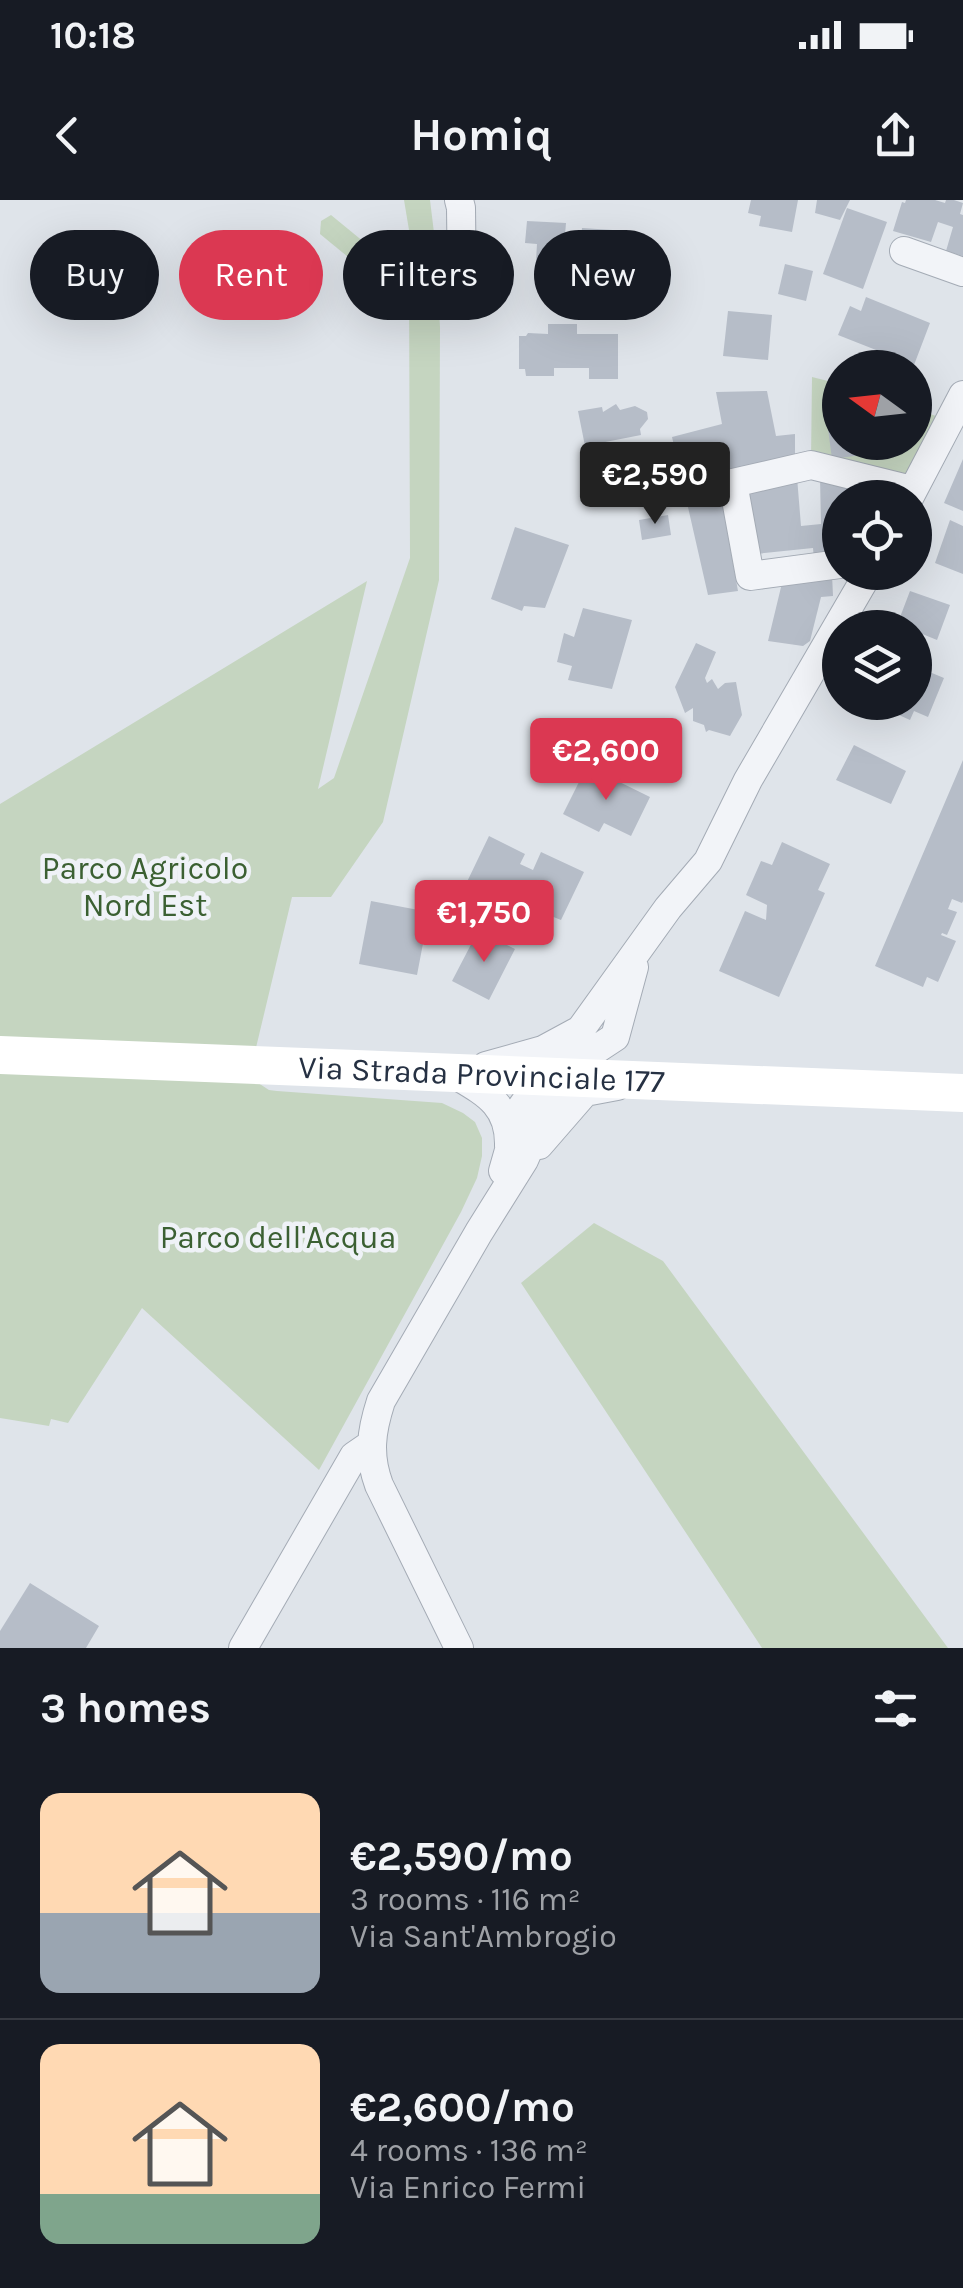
<!DOCTYPE html>
<html lang="en">
<head>
<meta charset="utf-8">
<style>
	body { margin:0; font-family:Karla,sans-serif; background:#20242c; color:#f1f3f6; height:100vh; display:flex; flex-direction:column; font-size:38px; white-space:nowrap }
	* { box-sizing:border-box; margin:0 }
	p { font-size:32px; color:#9ea1a6 }
	.icon { flex:none; width:55px; height:55px; fill:none; stroke:currentColor; stroke-width:2; stroke-linecap:round; stroke-linejoin:round }
	.map { position:relative; height:1448px; overflow:hidden }
	.drawer { display:flex; flex-direction:column; background:#171b24; flex:1 }
	.drawer>* { flex:none }
	.banner { position:absolute; left:30px; top:30px; width:905px; height:90px; display:flex; gap:20px }
	.needle { width:65px; rotate:285deg }
	.fabs { position:absolute; left:822px; top:150px; display:grid; gap:20px }
	.fabs a { display:grid; place-items:center; width:110px; height:110px; border-radius:50%; background:#171b24; box-shadow:0 10px 40px #0002; font-size:50px }
	.price { position:absolute; translate:-50% -85px; padding:0 22px; border-radius:10px; background:#db3852; color:#fff; font-size:32px; line-height:65px; filter:drop-shadow(0 2px 5px #0008) }
	.price::after { content:''; position:absolute; left:50%; top:60px; width:30px; height:22px; margin-left:-15px; background:inherit; clip-path:polygon(0 0,100% 0,50% 100%) }
	.price.on { background:#222; color:#fff }
	ul { padding:0; list-style:none }
	li { display:flex; align-items:center; gap:30px; height:250px; padding:0 40px }
	li+li { border-top:2px solid #363941 }
	li span { display:grid; place-items:center; flex:none; width:280px; height:200px; border-radius:20px; color:#555 }
	li>.icon { margin-inline-start:auto }
	span .icon { width:120px; height:120px; fill:#fffc; stroke-width:1 }
	li b { font-size:42px }
	h2 { display:flex; justify-content:space-between; align-items:center; height:120px; padding:0 40px; font-size:42px }
	.tag { padding:0 35px; border-radius:45px; background:#171b24; box-shadow:0 10px 40px #0002; font-size:35px; line-height:90px }
	.tag.on { background:#db3852; color:#fff }
	.status { display:flex; justify-content:space-between; align-items:center; height:70px; padding:0 50px; background:#171b24; direction:ltr }
	.status svg { height:28px; fill:currentColor }
	header { display:flex; justify-content:space-between; align-items:center; height:130px; padding:0 40px; background:#171b24; font-size:45px; font-weight:700 }
	.map>svg:first-child { display:block }
	.green { fill:#c5d5c0 }
	.building { fill:#b6bdc8 }
	.lines { fill:none; stroke-linecap:round; stroke-linejoin:round }
	.minor-casing { stroke:#a4abb5; stroke-width:30 }
	.minor { stroke:#f2f4f8; stroke-width:28 }
	.secondary { stroke:#fff; stroke-width:38 }
	.labels { text-anchor:middle; dominant-baseline:central; stroke-width:9; stroke-linejoin:round; paint-order:stroke }
	.park-label { font-size:32px; fill:#3b6032; stroke:#eff2f7 }
	.street-label { font-size:32px; fill:#263143; stroke:#eff2f7 }
</style>
</head>
<body>
<div class="status"><b>10:18</b><svg viewBox="0 0 49 12"><path d="M0 12V9h3v3zM5 12V6h3v6zM10 12V3h3v9zM15 12V0h3v12zM26 1h20v11H26zM47 4h2v5h-2z"/></svg></div>
<header><svg class="icon" aria-label="back" viewBox="0 0 24 24"><path d="M15 5l-7 7 7 7"/></svg>Homiq<svg class="icon" aria-label="share" viewBox="0 0 24 24"><path d="M12 15V3M7 8l5-5 5 5M5 13v7h14v-7"/></svg></header>
<div class="map">
<svg width="963" height="1448" viewBox="0 0 963 1448">
	<rect width="100%" height="100%" fill="#dfe4ea"/>
	<path class="green" d="M 404,0 L 430,0 L 435,41 L 440,127 L 439,380 L 383,622 L 331,697 L 292,697 L 249,877 L 269,890 L 277,891 L 442,903 L 463,913 L 475,922 L 482,938 L 482,956 L 477,978 L 461,1012 L 319,1270 L 142,1108 L 68,1223 L 51,1219 L 49,1226 L 0,1218 L 0,604 L 367,381 L 318,589 L 334,578 L 410,358 L 409,79 L 376,80 L 320,34 L 321,21 L 331,15 L 381,56 L 412,48 Z
		M 812,177 L 840,184 L 840,242 L 915,242 L 915,209 L 939,217 L 900,283 L 811,260 Z
		M 594,1023 L 663,1061 L 948,1448 L 762,1448 L 521,1083 Z"/>
	<path class="building" d="M 751,0 L 798,0 L 792,32 L 759,26 L 761,16 L 748,13 Z
		M 817,0 L 850,0 L 840,20 L 815,13 Z
		M 906,0 L 935,0 L 945,3 L 946,0 L 954,0 L 963,3 L 960,14 L 963,15 L 963,56 L 946,51 L 953,27 L 938,22 L 931,42 L 893,31 L 902,2 L 905,3 Z
		M 847,8 L 887,22 L 863,89 L 823,74 Z
		M 527,21 L 566,23 L 565,35 L 581,36 L 582,28 L 628,31 L 626,75 L 599,74 L 600,63 L 578,62 L 582,75 L 557,74 L 558,62 L 536,61 L 537,44 L 525,43 Z
		M 785,64 L 813,71 L 806,101 L 778,94 Z
		M 866,97 L 930,123 L 914,165 L 838,135 L 850,106 L 861,111 Z
		M 728,111 L 772,115 L 768,160 L 723,156 Z
		M 548,124 L 577,124 L 577,134 L 618,134 L 618,179 L 589,179 L 589,168 L 554,168 L 554,176 L 526,176 L 525,169 L 519,169 L 519,136 L 526,136 L 528,133 L 548,134 Z
		M 767,191 L 776,236 L 795,234 L 795,264 L 718,280 L 738,391 L 708,395 L 672,237 L 722,224 L 716,192 Z
		M 616,204 L 620,210 L 635,206 L 647,212 L 648,219 L 640,229 L 641,235 L 585,246 L 578,211 L 602,207 L 603,212 Z
		M 840,219 L 840,242 L 882,242 L 884,252 L 832,259 L 827,221 Z
		M 963,259 L 963,311 L 944,303 Z
		M 797,277 L 801,326 L 821,324 L 820,277 L 871,293 L 870,298 L 840,298 L 840,356 L 814,359 L 813,348 L 756,354 L 741,285 Z
		M 668,315 L 671,335 L 642,340 L 639,320 Z
		M 950,320 L 963,326 L 963,374 L 935,363 Z
		M 515,327 L 569,345 L 545,408 L 524,406 L 522,411 L 491,399 Z
		M 832,374 L 833,396 L 821,397 L 810,441 L 803,446 L 768,441 L 782,383 Z
		M 910,391 L 950,405 L 937,440 L 915,431 L 915,428 L 897,425 Z
		M 583,408 L 632,420 L 612,489 L 568,480 L 572,466 L 557,462 L 564,433 L 574,437 Z
		M 696,443 L 716,452 L 705,478 L 707,483 L 712,479 L 718,489 L 725,483 L 736,482 L 742,515 L 730,536 L 709,530 L 706,532 L 704,525 L 693,521 L 693,508 L 685,513 L 675,487 Z
		M 915,466 L 944,478 L 928,517 L 914,511 L 910,520 L 870,502 L 915,502 Z
		M 854,545 L 906,571 L 891,604 L 836,580 Z
		M 963,560 L 963,701 L 962,703 L 952,699 L 948,709 L 957,712 L 947,735 L 942,733 L 941,735 L 956,741 L 938,782 L 927,777 L 923,787 L 875,766 Z
		M 587,566 L 650,597 L 631,636 L 604,623 L 599,632 L 563,614 Z
		M 489,636 L 525,654 L 520,664 L 533,670 L 541,652 L 584,672 L 561,720 L 551,716 L 542,735 L 502,716 L 507,707 L 465,686 Z
		M 782,642 L 830,664 L 818,690 L 825,693 L 779,797 L 719,771 L 745,711 L 766,720 L 767,705 L 746,695 L 761,661 L 772,665 Z
		M 371,701 L 429,712 L 417,775 L 359,764 Z
		M 478,731 L 515,749 L 489,800 L 452,781 Z
		M 30,1383 L 99,1426 L 86,1448 L 0,1448 L 0,1431 Z"/>
	<g class="lines">
		<defs>
			<path id="minor" d="M 459,0 L 461,8 L 462,89
				M 904,51 L 963,72
				M 909,298 L 963,195
				M 840,364 L 750,376 L 733,283 L 811,265 L 912,290
				M 486,866 L 543,850 L 580,830
				M 454,874 C 486,893 510,905 509,946
				M 539,945 L 585,892 L 617,886
				M 503,971 L 521,908 L 533,891 L 615,837 L 634,767
				M 243,1448 L 354,1256 L 370,1245
				M 459,1448 L 379,1285 C 368,1255 371,1232 381,1201 L 479,1032 L 524,960 L 548,906 L 555,877 L 581,829 L 668,708 L 708,661 L 748,580 L 869,372"/>
		</defs>
		<use href="#minor" class="minor-casing"/>
		<use href="#minor" class="minor"/>
		<path class="secondary" id="s1" d="M 0,855 L 963,893"/>
	</g>
	<g class="labels">
		<g class="park-label">
			<text x="145" y="668">Parco Agricolo<tspan x="145" dy="37">Nord Est</tspan></text>
			<text x="278" y="1037">Parco dell'Acqua</text>
		</g>
		<g class="street-label">
			<text stroke="none"><textPath href="#s1" startOffset="482">Via Strada Provinciale 177</textPath></text>
		</g>
	</g>
</svg>
<div class="fabs">
<a><svg class="needle" viewBox="-14 -14 28 28"><path d="M0-13l5 13h-10z" fill="#e53935"/><path d="M0 13l5-13h-10z" fill="#9ea1a6"/></svg></a>
<a><svg class="icon" aria-label="locate" viewBox="0 0 24 24"><circle cx="12" cy="12" r="6"/><path d="M12 2v4M12 18v4M2 12h4M18 12h4"/></svg></a>
<a><svg class="icon" aria-label="layers" viewBox="0 0 24 24"><path d="M12 4l9 5-9 5-9-5zM3 14l9 5 9-5"/></svg></a>
</div>
<b class="price on" style="left:655px;top:327px">€2,590</b>
<b class="price" style="left:606px;top:603px">€2,600</b>
<b class="price" style="left:484px;top:765px">€1,750</b>
<div class="banner">
<a class="tag">Buy</a>
<a class="tag on">Rent</a>
<a class="tag">Filters</a>
<a class="tag">New</a>
</div>
</div>
<section class="drawer">
<h2>3 homes<svg class="icon" aria-label="filters" viewBox="0 0 24 24"><path d="M4 7h16M4 17h16"/><circle cx="9" cy="7" r="2"/><circle cx="15" cy="17" r="2"/></svg></h2>
<ul>
<li><span style="background:linear-gradient(#ffd9b3 60%,#9aa5b1 0)"><svg class="icon" aria-label="home" viewBox="0 0 24 24"><path d="M3 11l9-7 9 7M6 9v11h12V9"/></svg></span><div><b>€2,590/mo</b><p>3 rooms · 116 m²</p><p>Via Sant'Ambrogio</p></div></li>
<li><span style="background:linear-gradient(#ffd9b3 75%,#7fa58c 0)"><svg class="icon" aria-label="home" viewBox="0 0 24 24"><path d="M3 11l9-7 9 7M6 9v11h12V9"/></svg></span><div><b>€2,600/mo</b><p>4 rooms · 136 m²</p><p>Via Enrico Fermi</p></div></li>
</ul>
</section>
</body>
</html>
